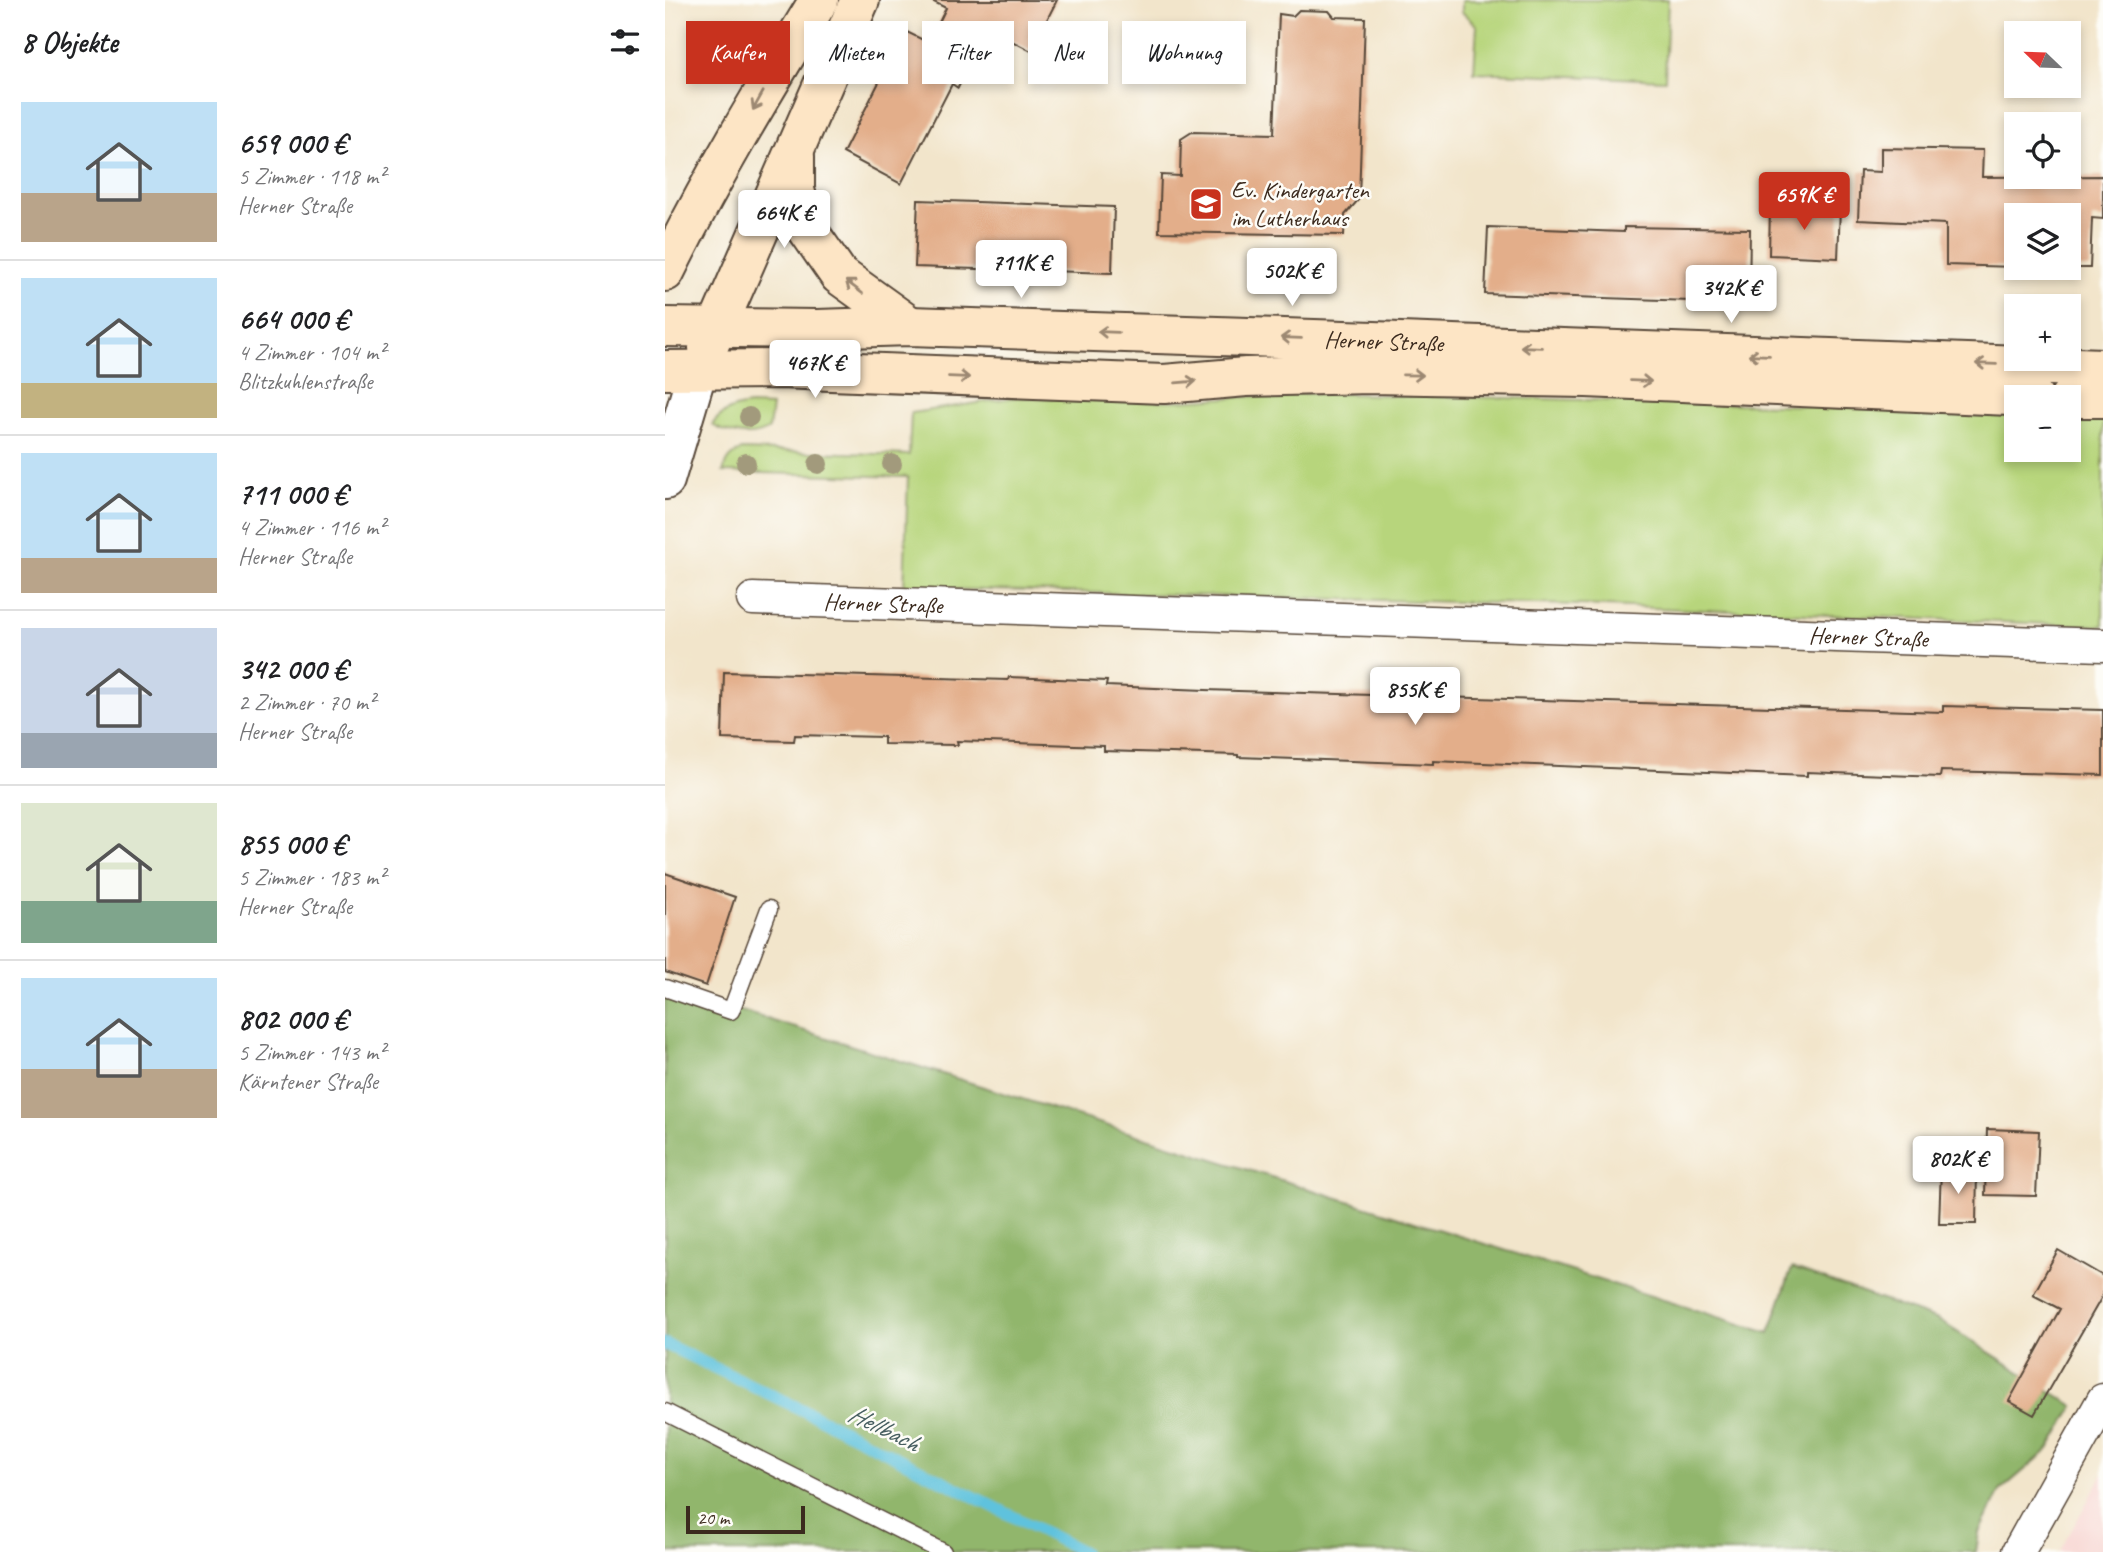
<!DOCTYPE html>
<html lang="de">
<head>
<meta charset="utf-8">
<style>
	body { margin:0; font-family:Caveat,sans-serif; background:#f2f2f2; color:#202124; height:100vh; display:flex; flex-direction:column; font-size:26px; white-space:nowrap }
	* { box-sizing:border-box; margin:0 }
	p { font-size:23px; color:#757577 }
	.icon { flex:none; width:38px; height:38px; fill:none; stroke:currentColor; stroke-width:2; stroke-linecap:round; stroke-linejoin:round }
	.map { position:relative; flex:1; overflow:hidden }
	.side { display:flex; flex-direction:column; background:#fff; width:665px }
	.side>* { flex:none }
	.guide { position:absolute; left:21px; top:21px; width:665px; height:63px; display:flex; gap:14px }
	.needle { width:46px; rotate:293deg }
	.tools { position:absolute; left:1339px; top:21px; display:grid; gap:14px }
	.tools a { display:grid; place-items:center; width:77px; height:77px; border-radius:0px; background:#fff; box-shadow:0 4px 10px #0003; font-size:35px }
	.scale { position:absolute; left:21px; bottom:18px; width:119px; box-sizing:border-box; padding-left:7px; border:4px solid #3b2a1e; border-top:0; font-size:19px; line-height:24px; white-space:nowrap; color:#3b2a1e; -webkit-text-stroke:5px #fdfcf7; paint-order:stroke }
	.price { position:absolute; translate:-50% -60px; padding:0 16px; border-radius:7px; background:#fff; color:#222; font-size:23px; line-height:46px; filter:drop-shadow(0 2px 4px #0008) }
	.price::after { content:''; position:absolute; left:50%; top:42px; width:21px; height:16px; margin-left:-10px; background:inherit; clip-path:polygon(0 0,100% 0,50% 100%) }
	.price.current { background:#c8321e; color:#fff }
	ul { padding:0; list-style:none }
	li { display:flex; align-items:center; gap:21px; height:175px; padding:0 21px }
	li+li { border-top:2px solid #e0e0e0 }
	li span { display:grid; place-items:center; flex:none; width:196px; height:140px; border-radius:0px; color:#555 }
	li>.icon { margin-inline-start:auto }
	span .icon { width:84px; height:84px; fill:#fffc; stroke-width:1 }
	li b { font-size:30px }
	h2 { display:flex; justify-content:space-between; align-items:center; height:84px; padding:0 21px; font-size:30px }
	.pill { padding:0 24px; border-radius:0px; background:#fff; box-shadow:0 4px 10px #0003; font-size:24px; line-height:63px }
	.pill.current { background:#c8321e; color:#fff }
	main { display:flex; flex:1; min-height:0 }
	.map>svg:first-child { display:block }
	.built { fill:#f7d0cd }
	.green { fill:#b7d57c; stroke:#79804d; stroke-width:2 }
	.forest { fill:#91b66c; stroke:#667045; stroke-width:2 }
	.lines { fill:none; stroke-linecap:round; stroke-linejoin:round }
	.stream { stroke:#5fc2dd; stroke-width:12 }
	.building { fill:#e3ae8a }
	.service-casing { stroke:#564638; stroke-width:19 }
	.minor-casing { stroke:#564638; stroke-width:35 }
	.tertiary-casing { stroke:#564638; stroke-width:42 }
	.secondary-casing { stroke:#564638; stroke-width:42 }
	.service { stroke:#fff; stroke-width:16 }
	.minor { stroke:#fff; stroke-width:32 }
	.tertiary { stroke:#fff; stroke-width:38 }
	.secondary { stroke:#fde5c5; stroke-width:38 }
	.tree { fill:#a29a7b }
	.oneway { stroke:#9c8872 }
	.labels { text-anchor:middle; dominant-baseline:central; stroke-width:5; stroke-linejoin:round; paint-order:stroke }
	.poi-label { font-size:24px; fill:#3b2a1e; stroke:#fdfcf7; text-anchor:start }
	.street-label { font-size:24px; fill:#3b2a1e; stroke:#fdfcf7 }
	.water-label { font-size:26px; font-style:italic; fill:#485f61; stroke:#fdfcf7 }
</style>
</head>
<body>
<main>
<section class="side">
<h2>8 Objekte<svg class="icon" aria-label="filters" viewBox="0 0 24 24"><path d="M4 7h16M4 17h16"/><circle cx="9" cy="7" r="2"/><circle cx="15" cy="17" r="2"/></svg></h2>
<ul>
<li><span style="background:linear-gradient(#bfe0f5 65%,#b9a48a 0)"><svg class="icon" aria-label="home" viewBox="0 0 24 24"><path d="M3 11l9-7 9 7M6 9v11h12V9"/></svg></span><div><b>659 000 €</b><p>5 Zimmer · 118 m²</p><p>Herner Straße</p></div></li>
<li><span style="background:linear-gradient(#bfe0f5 75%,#c2b280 0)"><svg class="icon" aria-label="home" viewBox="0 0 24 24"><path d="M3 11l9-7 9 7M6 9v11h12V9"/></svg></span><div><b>664 000 €</b><p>4 Zimmer · 104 m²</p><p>Blitzkuhlenstraße</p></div></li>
<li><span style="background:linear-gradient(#bfe0f5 75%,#b9a48a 0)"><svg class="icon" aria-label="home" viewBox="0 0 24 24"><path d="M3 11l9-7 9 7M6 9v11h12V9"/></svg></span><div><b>711 000 €</b><p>4 Zimmer · 116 m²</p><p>Herner Straße</p></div></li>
<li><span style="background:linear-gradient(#c9d6e8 75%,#9aa5b1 0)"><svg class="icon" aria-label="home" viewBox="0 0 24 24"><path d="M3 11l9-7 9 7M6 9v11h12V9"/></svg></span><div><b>342 000 €</b><p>2 Zimmer · 70 m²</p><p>Herner Straße</p></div></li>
<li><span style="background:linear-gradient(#dfe7d0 70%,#7fa58c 0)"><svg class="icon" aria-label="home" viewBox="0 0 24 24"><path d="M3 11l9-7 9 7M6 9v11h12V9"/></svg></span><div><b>855 000 €</b><p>5 Zimmer · 183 m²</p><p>Herner Straße</p></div></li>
<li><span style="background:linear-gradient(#bfe0f5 65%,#b9a48a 0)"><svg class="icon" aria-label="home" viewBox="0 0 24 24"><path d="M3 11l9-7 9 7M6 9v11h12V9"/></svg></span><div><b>802 000 €</b><p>5 Zimmer · 143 m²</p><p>Kärntener Straße</p></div></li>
</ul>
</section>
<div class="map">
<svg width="1438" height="1552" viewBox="0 0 1438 1552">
	<rect width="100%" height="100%" fill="#fdfcf7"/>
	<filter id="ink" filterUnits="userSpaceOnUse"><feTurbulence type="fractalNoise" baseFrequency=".0143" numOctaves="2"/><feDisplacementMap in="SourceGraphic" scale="14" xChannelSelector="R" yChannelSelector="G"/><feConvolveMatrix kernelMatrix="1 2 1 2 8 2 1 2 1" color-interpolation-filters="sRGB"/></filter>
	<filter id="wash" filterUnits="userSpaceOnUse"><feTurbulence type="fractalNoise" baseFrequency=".00686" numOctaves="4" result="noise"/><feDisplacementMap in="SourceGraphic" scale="28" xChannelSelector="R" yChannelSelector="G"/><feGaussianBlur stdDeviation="1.57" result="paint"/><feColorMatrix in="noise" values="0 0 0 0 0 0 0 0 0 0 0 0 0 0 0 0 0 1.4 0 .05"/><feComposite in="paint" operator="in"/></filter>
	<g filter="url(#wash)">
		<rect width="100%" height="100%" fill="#f2e5cb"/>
		<path class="built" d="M 1438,1474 L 1438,1552 L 1394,1552 Z"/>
		<path class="green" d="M 797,0 L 1003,0 L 1000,80 L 809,72 L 812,26 L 797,12 Z
			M 641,393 L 1351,411 L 1351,450 L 1404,450 L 1404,412 L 1438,413 L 1438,626 L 914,605 L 239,588 L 243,477 L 58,472 C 62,460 65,455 77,450 L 244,455 L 246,413 L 352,397 L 510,401 Z
			M 85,405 L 107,406 L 104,429 C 89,440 62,434 47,425 C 57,411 69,407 85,405 Z"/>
		<path class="forest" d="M 0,987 L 1104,1333 L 1127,1268 L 1273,1320 L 1409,1406 L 1384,1449 L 1335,1491 L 1314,1532 L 1311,1552 L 0,1552 Z"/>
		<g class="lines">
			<path class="stream" d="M 0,1344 L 148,1415 L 418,1552"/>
		</g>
		<g id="blocks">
			<path class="building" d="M 265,0 L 392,0 L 366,51 L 322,28 L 293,88 L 287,84 L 236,184 L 178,153 L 240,31 L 264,43 L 281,8 Z
				M 634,10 L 664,11 L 669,17 L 700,18 L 694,199 L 680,215 L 679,235 L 494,232 L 496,175 L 515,176 L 516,139 L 527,132 L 609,134 L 614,14 L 628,16 Z
				M 1216,148 L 1318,150 L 1317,177 L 1438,176 L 1438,219 L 1427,218 L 1425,268 L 1400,268 L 1404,268 L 1404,215 L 1351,215 L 1351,267 L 1281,265 L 1281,224 L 1193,220 L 1195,171 L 1216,172 Z
				M 253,200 L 449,207 L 447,273 L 250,267 Z
				M 1105,206 L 1175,208 L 1173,258 L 1104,255 Z
				M 823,227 L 959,232 L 959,227 L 1085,229 L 1084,303 L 820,294 Z
				M 59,672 L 343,680 L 344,677 L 442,681 L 441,686 L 540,690 L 1278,712 L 1278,706 L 1438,710 L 1438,775 L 1276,771 L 1275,777 L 1142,772 L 1142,776 L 768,761 L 768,764 L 573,757 L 573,755 L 439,751 L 439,746 L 292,741 L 293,745 L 219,744 L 219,737 L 130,735 L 129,741 L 57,739 Z
				M 0,873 L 70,897 L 41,986 L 0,972 Z
				M 1322,1129 L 1374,1131 L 1371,1196 L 1320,1195 Z
				M 1276,1168 L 1312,1169 L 1311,1224 L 1274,1224 Z
				M 1393,1250 L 1438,1276 L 1438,1295 L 1369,1415 L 1344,1401 L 1395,1309 L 1368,1295 Z"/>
		</g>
	</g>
	<g filter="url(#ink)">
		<use href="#blocks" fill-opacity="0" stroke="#564638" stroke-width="2"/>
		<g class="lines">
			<defs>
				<path id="service" d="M 0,988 L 66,1011 L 104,909
					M 0,1412 L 278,1552"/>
				<g id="minor">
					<path id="s1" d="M 88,599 L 1438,645"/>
					<path d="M 1353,1552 L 1438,1400"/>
				</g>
				<path id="tertiary" d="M 0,480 L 33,369"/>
				<g id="secondary">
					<path d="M 130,156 L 130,190 L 140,226 L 174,275 L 245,326"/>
					<path d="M 0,272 C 46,178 100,89 154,0"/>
					<path id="s2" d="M 0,327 L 152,329 L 245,326 L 709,341 L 1438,368"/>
					<path d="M 43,348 L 195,0"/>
					<path d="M 0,370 L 115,369 L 499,384 L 581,377 L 706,374 L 921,378 L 1369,397"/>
					<path d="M 1404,398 L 1438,398"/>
				</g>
			</defs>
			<use href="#service" class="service-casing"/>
			<use href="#minor" class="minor-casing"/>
			<use href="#tertiary" class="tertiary-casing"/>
			<use href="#secondary" class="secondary-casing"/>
			<use href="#service" class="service"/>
			<use href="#minor" class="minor"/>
			<use href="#tertiary" class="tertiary"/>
			<use href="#secondary" class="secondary"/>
		</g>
		<g class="tree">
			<circle cx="84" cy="417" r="10"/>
			<circle cx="81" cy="463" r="10"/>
			<circle cx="153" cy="464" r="10"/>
			<circle cx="227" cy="464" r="10"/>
		</g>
		<defs><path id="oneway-shaft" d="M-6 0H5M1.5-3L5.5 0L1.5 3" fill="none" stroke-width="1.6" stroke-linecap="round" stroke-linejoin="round" transform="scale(1.75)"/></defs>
		<g class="oneway">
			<use href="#oneway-shaft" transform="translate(93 101) rotate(119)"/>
			<use href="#oneway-shaft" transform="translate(189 287) rotate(-143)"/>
			<use href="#oneway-shaft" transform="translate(443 332) rotate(-178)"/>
			<use href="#oneway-shaft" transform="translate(626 338) rotate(-178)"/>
			<use href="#oneway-shaft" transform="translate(866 347) rotate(-178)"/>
			<use href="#oneway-shaft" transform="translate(1094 355) rotate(-178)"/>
			<use href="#oneway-shaft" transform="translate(1321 364) rotate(-178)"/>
			<use href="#oneway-shaft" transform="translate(748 375) rotate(1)"/>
			<use href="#oneway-shaft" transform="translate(294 377) rotate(2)"/>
			<use href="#oneway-shaft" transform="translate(976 381) rotate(2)"/>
			<use href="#oneway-shaft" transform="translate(521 382) rotate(-5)"/>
		</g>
	</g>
	<defs>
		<symbol id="school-square" viewBox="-11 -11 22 22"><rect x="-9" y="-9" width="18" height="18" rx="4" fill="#c8321e" stroke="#fdfcf7"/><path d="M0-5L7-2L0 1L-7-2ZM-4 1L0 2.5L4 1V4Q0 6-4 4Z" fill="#fff"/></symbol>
	</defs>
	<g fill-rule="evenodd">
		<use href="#school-square" x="522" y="185" width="38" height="38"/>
	</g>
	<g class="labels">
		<g class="poi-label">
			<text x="566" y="190">Ev. Kindergarten<tspan x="566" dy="28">im Lutherhaus</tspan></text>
		</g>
		<g class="street-label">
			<text stroke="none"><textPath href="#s2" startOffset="719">Herner Straße</textPath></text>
			<text stroke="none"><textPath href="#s1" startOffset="130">Herner Straße</textPath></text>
			<text stroke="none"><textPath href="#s1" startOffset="1116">Herner Straße</textPath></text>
		</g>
		<g class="water-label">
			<text transform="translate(219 1428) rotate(26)">Hellbach</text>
		</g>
	</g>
</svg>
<div class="tools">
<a><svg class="needle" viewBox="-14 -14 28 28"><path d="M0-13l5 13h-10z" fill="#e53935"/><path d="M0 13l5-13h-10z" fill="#757577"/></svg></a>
<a><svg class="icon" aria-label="locate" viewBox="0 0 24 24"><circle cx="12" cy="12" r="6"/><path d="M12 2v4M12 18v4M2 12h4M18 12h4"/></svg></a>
<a><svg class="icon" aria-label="layers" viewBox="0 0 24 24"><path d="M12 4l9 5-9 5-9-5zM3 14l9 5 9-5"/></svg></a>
<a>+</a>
<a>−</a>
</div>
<div class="scale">20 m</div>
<b class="price current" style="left:1139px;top:232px">659K €</b>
<b class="price" style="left:119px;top:250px">664K €</b>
<b class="price" style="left:356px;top:300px">711K €</b>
<b class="price" style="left:627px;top:308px">502K €</b>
<b class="price" style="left:1066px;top:325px">342K €</b>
<b class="price" style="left:150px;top:400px">467K €</b>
<b class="price" style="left:750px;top:727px">855K €</b>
<b class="price" style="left:1293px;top:1196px">802K €</b>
<div class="guide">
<a class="pill current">Kaufen</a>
<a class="pill">Mieten</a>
<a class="pill">Filter</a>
<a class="pill">Neu</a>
<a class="pill">Wohnung</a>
</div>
</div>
</main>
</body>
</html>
